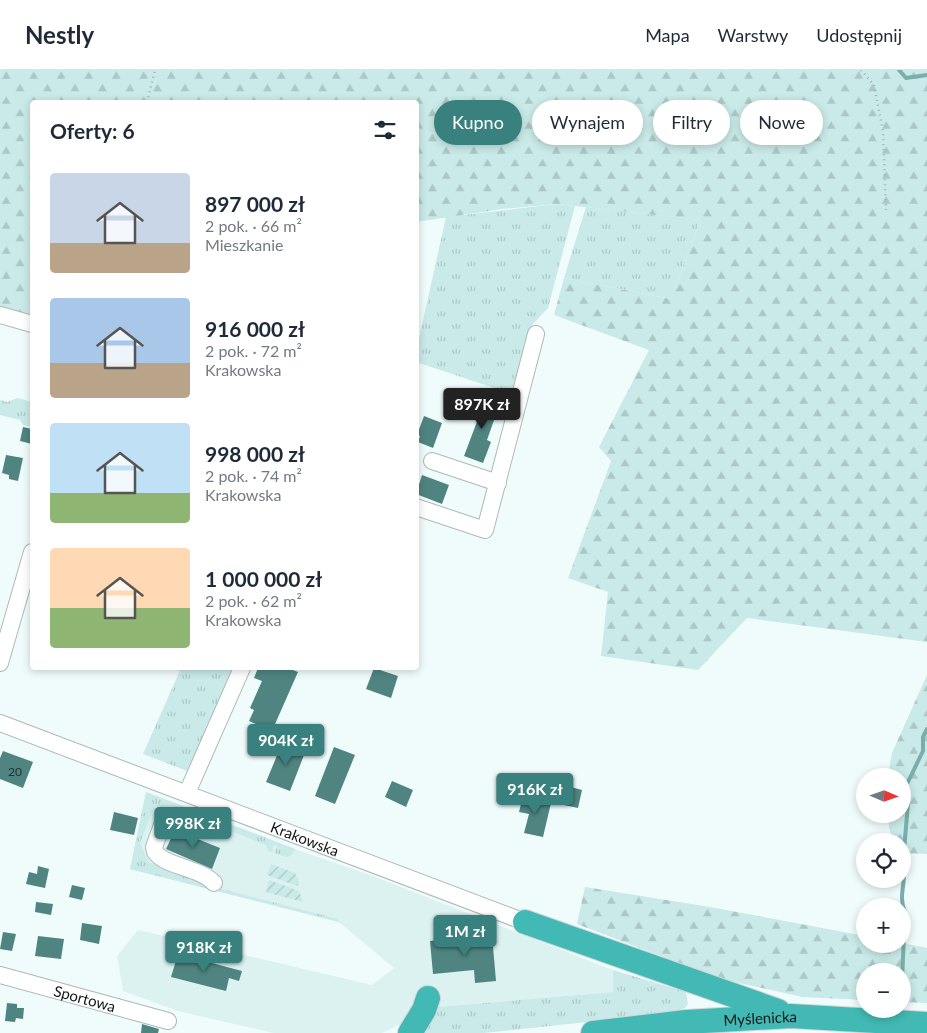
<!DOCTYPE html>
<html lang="pl">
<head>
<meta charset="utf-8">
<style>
	body { margin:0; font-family:Lato,sans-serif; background:#f2f2f3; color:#1f2937; height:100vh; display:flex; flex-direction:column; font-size:19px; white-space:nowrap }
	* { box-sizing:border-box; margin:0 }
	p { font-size:16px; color:#747a83 }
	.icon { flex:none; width:28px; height:28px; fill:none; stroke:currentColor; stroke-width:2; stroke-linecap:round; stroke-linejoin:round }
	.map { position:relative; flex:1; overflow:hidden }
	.panel { position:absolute; left:30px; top:30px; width:389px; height:570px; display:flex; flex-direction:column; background:#fff; border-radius:5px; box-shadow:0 2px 8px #0003 }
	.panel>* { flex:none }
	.banner { position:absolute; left:434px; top:30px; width:418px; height:45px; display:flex; gap:10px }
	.needle { width:32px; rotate:92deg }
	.tools { position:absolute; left:856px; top:698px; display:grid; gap:10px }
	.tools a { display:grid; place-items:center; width:55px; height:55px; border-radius:50%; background:#fff; box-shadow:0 2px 8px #0003; font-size:25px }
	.price { position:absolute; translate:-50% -42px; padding:0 11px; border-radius:5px; background:#38817e; color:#fff; font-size:16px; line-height:32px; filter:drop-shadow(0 1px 2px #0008) }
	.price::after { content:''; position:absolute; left:50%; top:30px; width:15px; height:11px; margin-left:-8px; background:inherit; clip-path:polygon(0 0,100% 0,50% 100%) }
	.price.active { background:#222; color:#fff }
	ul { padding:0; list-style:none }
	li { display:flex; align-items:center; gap:15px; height:125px; padding:0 20px }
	li span { display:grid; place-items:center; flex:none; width:140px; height:100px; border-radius:5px; color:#555 }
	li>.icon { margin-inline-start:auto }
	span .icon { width:60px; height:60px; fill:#fffc; stroke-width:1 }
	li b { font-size:21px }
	h2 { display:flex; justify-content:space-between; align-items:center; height:60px; padding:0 20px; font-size:21px }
	.pill { padding:0 18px; border-radius:22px; background:#fff; box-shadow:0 2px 8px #0003; font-size:18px; line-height:45px }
	.pill.active { background:#38817e; color:#fff }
	header { display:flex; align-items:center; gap:30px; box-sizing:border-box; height:70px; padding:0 25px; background:#fff; border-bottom:1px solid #e0e1e3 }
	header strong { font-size:24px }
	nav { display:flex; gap:28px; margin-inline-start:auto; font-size:18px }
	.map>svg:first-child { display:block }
	.built { fill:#dcf2f1 }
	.grass { fill:url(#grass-tufts) }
	.forest { fill:url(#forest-firs) }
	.garden { fill:url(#garden-furrows) }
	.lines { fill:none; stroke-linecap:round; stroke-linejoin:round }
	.stream { stroke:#78aeab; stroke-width:4 }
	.building { fill:#4f8481 }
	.minor-casing { stroke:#adb9b8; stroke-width:18 }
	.highway-casing { stroke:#d5d5d5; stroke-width:26 }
	.path { stroke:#a6b1b0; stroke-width:2.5; stroke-dasharray:1 4; stroke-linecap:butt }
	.minor { stroke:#fff; stroke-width:16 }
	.highway { stroke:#42b9b4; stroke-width:24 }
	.labels { text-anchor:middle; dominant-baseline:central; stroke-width:5; stroke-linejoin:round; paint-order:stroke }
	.number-label { font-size:12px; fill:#223332 }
	.street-label { font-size:15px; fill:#131817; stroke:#fff }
</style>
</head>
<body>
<header>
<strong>Nestly</strong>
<nav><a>Mapa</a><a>Warstwy</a><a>Udostępnij</a></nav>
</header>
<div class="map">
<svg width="927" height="963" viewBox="0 0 927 963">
	<defs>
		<pattern id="grass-tufts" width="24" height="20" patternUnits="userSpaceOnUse" patternTransform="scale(1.25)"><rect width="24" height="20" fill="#c9eae8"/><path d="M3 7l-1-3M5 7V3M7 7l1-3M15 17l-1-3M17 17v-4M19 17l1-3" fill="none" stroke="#acc8c6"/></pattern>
		<pattern id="forest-firs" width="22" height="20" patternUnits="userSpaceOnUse" patternTransform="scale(1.25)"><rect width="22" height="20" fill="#c9eae8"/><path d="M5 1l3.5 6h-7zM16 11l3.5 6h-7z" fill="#acc8c6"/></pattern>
		<pattern id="garden-furrows" width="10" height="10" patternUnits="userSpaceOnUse" patternTransform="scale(1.25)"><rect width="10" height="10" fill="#c9eae8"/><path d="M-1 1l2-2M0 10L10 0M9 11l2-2" fill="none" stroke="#acc8c6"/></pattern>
	</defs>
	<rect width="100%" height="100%" fill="#effcfb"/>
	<path class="built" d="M 146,722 L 306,783 L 373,806 L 613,900 L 614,922 L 437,937 L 382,963 L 273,963 L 178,941 L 123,921 L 117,886 L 138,860 L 372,915 L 394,898 L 339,852 L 130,799 Z"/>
	<path class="grass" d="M 557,134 L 575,136 L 548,238 L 533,254 L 515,325 L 416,292 L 416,282 L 446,147 Z
		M 586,137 L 701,150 L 671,229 L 564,208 Z
		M 18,328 L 32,332 L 32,357 L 23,355 L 20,350 L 0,345 L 0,330 L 7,332 Z
		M 181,598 L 235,598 L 190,702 L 143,684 Z
		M 146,722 L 295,779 L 291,786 L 285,787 L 275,783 L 277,776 L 274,775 L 272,782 L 268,781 L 266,775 L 192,746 L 185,749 L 165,745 L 166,739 L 155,735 L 140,773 L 148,792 L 210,816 L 338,849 L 339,852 L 130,799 Z
		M 613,900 L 686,922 L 688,934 L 685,938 L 671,943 L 484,963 L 421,963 L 437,937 L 613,922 Z"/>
	<path class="forest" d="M 0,0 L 927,0 L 927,572 L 747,548 L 698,600 L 601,586 L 608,522 L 568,508 L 611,391 L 599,377 L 649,280 L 554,245 L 564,208 L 671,229 L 701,150 L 557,134 L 502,139 L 416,152 L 416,32 L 32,32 L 32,248 L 0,239 Z
		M 927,605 L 927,784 L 903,783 L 902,771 L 892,771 L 887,744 L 902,744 L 902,706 L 888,706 L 892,683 Z
		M 585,817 L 710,837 L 865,866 L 865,874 L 903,873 L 927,878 L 927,933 L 903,932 L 902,901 L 865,901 L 865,930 L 802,927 L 721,909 L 577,854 Z"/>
	<path class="garden" d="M 271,794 L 295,803 L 299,812 L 297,816 L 267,805 Z
		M 269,810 L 299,821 L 303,832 L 266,822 Z"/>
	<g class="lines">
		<path class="stream" d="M 899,0 L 906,8 L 927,5
			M 902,911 L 905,842 C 897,825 908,809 903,792 L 908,734 L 905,718 L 923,681 L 923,667 L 927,659"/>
	</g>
	<path class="building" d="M 477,329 L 485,331 L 489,329 L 491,333 L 499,336 L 487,370 L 491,372 L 483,393 L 464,386 L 478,349 L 471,346 Z
		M 424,346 L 442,353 L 433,378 L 418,372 L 420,366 L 417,365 Z
		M 23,357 L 32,359 L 32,374 L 20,371 Z
		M 6,385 L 23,388 L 18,411 L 9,409 L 9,405 L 2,403 Z
		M 422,405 L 449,415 L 442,434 L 416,424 Z
		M 258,598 L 288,598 L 298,602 L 272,661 L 249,651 L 254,640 L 250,638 L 262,611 L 254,608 Z
		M 374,598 L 398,606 L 391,628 L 366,619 Z
		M 283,671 L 306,680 L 290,721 L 266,712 Z
		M 334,677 L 355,685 L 335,734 L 315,726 Z
		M 3,681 L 33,692 L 23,718 L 0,709 L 0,688 Z
		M 392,711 L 413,720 L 406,737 L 385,727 Z
		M 571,717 L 582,720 L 578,738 L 559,734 L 563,719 L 570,721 Z
		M 523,726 L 551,733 L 543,767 L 524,763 L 529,744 L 519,742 Z
		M 114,742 L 138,748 L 134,765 L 110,760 Z
		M 175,760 L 220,778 L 212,799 L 166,779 Z
		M 38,796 L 49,799 L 45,818 L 26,814 L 29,802 L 37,804 Z
		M 72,815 L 85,818 L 82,830 L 69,827 Z
		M 36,832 L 53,834 L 51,845 L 35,842 Z
		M 82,853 L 102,856 L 99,874 L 80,870 Z
		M 3,862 L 16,864 L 12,881 L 0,879 Z
		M 492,865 L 496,911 L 475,913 L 474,900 L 433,904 L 430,871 Z
		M 38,866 L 64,869 L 61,889 L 35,886 Z
		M 178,884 L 242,901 L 239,911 L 229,908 L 226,921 L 171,907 Z
		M 7,933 L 17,934 L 17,938 L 24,938 L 23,949 L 16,948 L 15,952 L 5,951 Z
		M 142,954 L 159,959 L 158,963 L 141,963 Z"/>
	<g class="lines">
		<defs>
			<g id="minor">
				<path d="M 0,245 L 32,254"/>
				<path d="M 432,391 L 498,413"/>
				<path d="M 416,437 L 485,460 L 536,264"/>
				<path d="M 0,593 L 32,482"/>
				<path id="s1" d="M 0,653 L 525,852"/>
				<path d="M 187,723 L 242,598"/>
				<path d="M 174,750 L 162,755 L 154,777 L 155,782 C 166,797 199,797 214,813"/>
				<path id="s2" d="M 0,905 L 168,951"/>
			</g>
			<g id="highway">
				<path d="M 525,852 L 778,941"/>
				<path d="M 410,963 L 424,940 L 428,928"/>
				<path id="s3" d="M 593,963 L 686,952 L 791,946 L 927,954"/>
			</g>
		</defs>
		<use href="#minor" class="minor-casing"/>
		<use href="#highway" class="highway-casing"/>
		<path class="path" d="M 861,0 L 874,15 L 883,61 L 886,140
			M 147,32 L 155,0"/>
		<use href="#minor" class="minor"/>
		<use href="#highway" class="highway"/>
	</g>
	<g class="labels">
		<g class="number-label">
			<text x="15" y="701">20</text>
		</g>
		<g class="street-label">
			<text stroke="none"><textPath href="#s1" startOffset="326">Krakowska</textPath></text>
			<text stroke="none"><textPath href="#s2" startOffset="88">Sportowa</textPath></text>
			<text stroke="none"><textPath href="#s3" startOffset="168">Myślenicka</textPath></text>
		</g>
	</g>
</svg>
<div class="tools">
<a><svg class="needle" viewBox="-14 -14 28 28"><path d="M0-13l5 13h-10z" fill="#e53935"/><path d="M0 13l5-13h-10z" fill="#747a83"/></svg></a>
<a><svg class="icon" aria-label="locate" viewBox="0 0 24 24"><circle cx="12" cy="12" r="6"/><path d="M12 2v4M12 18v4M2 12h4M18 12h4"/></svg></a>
<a>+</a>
<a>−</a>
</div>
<b class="price active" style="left:482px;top:360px">897K zł</b>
<b class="price" style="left:286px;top:696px">904K zł</b>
<b class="price" style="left:535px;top:745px">916K zł</b>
<b class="price" style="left:193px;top:779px">998K zł</b>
<b class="price" style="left:465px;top:887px">1M zł</b>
<b class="price" style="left:204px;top:903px">918K zł</b>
<div class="banner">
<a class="pill active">Kupno</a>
<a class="pill">Wynajem</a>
<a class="pill">Filtry</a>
<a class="pill">Nowe</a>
</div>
<section class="panel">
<h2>Oferty: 6<svg class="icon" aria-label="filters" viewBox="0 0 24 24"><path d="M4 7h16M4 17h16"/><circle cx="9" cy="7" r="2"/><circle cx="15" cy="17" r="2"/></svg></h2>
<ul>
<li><span style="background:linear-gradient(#c9d6e8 70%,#b9a48a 0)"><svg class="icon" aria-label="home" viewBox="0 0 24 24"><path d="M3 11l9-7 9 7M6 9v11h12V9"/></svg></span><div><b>897 000 zł</b><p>2 pok. · 66 m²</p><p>Mieszkanie</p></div></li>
<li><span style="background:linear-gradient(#a9c7e8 65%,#b9a48a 0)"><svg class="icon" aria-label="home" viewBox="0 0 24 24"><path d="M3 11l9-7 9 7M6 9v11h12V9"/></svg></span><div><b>916 000 zł</b><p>2 pok. · 72 m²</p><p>Krakowska</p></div></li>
<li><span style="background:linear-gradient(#bfe0f5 70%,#8fb573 0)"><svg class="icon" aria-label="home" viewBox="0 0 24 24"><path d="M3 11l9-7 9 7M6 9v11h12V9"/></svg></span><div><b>998 000 zł</b><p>2 pok. · 74 m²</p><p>Krakowska</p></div></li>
<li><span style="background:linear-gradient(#ffd9b3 60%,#8fb573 0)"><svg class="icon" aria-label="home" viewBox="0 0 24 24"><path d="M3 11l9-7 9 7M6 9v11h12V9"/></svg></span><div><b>1 000 000 zł</b><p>2 pok. · 62 m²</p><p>Krakowska</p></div></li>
</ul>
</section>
</div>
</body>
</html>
